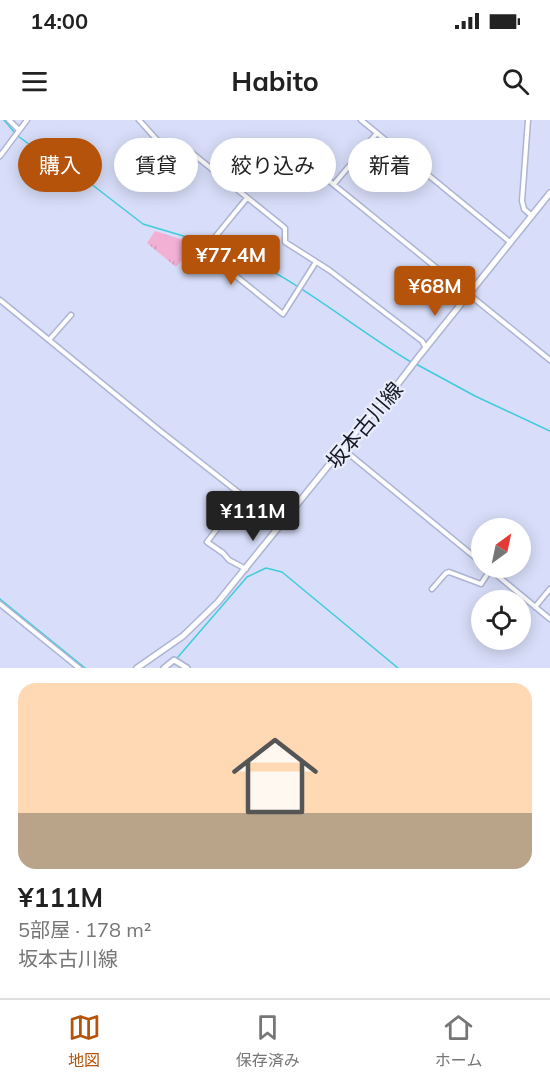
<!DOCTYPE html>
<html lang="ja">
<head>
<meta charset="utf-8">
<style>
	body { margin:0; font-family:Mulish,"Noto Sans JP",sans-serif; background:#f2f2f2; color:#222; height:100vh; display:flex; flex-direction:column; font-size:22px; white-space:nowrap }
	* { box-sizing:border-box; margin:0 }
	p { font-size:20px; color:#767676 }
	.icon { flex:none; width:33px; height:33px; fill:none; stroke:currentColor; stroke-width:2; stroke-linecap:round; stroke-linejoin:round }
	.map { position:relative; height:548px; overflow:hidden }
	.panel { display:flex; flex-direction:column; background:#fff; flex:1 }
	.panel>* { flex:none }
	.banner { position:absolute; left:18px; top:18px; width:514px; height:54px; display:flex; gap:12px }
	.needle { width:39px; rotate:33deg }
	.tools { position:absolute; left:471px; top:398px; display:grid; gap:12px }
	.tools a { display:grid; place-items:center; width:60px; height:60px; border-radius:50%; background:#fff; box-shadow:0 3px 15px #0003; font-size:30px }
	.price { position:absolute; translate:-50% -51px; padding:0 14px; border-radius:6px; background:#b45309; color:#fff; font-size:20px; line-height:39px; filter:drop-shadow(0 2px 3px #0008) }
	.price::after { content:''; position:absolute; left:50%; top:36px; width:18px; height:14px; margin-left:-9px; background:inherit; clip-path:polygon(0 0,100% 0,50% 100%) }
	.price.current { background:#222; color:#fff }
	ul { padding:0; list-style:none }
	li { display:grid; align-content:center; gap:12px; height:318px; padding:0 18px }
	li span { display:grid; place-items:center; height:186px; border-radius:18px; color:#555 }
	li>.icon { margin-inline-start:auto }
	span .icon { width:108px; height:108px; fill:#fffc; stroke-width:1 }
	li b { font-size:26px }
	.tag { padding:0 21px; border-radius:27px; background:#fff; box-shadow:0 3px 15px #0003; font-size:21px; line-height:54px }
	.tag.current { background:#b45309; color:#fff }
	.status { display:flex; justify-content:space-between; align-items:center; height:42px; padding:0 30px; background:#fff; direction:ltr }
	.status svg { height:16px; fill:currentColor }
	header { display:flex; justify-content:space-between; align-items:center; height:78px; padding:0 18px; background:#fff; font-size:27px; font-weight:700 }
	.tab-bar { display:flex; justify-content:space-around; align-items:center; height:84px; border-top:2px solid #e0e0e0; background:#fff; font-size:16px; color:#767676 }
	.tab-bar a { display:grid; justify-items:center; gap:3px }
	.tab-bar .current { color:#b45309 }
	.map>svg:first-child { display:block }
	.grass { fill:url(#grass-tufts) }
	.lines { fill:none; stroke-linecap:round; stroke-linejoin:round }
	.stream { stroke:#3eccdd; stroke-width:1.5 }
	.minor-casing { stroke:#adb4d4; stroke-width:7 }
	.tertiary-casing { stroke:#adb4d4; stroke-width:8 }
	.secondary-casing { stroke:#adb4d4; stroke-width:8 }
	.minor { stroke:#fff; stroke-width:4 }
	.tertiary { stroke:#fff; stroke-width:4.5 }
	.secondary { stroke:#fff; stroke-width:5 }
	.labels { text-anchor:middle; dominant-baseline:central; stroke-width:4.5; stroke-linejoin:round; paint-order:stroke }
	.street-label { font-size:21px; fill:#151723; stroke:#e9ecfa }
</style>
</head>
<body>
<div class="status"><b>14:00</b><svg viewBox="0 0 49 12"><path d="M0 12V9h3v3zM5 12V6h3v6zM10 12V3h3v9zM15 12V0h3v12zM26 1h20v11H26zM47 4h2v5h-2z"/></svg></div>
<header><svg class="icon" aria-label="menu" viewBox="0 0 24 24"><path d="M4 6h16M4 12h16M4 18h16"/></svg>Habito<svg class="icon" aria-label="search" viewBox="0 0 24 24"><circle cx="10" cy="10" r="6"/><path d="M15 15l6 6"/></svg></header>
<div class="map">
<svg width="550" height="548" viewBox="0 0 550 548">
	<defs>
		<pattern id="grass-tufts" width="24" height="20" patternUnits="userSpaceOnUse" patternTransform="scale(1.5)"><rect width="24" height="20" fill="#f1b0d4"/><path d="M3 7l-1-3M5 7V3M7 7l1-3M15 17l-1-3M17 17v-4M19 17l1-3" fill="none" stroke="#ce97b6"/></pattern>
	</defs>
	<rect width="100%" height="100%" fill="#d8def9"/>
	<path class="grass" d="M 155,111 L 196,124 L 176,147 L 147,123 Z"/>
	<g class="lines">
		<path class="stream" d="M 4,0 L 15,13
			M 18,16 L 34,28 L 86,60 L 143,104 L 207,123
			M 212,124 C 287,149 345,203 411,242
			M 416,244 L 475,276 L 550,311
			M 0,479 L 85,548
			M 178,537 L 247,457 L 266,448 L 282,452 L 398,548
			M 169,548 L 172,545"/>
		<defs>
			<path id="minor" d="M 9,0 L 19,10
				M 139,0 L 158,21 L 170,27 L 187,29 L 285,108 L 285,122 L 329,150 L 422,221 L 426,228
				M 361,0 L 510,122
				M 528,0 L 522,81 L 524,89 L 532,96
				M 0,36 L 27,0
				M 334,64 L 377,13
				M 240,72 C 251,59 259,54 272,44 C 279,39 283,31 291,30 L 550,240
				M 247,78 L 207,127 L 206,132 L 283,194 L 316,142
				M 0,180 L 159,310 L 280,405
				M 49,220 L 71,195
				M 343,329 L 482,443
				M 216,393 L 223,401 L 207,422 L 223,433 L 229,440 L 246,449
				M 487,447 L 550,499
				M 432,469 L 446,453 L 449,452 L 481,464 L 490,450
				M 0,484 L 79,548
				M 535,487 L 550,469"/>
			<path id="tertiary" d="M 164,548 L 174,540 L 187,548"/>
			<path id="secondary" d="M 137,548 L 183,516 L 218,482 L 367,298 L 387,278 L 420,235 L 550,73"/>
		</defs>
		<use href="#minor" class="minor-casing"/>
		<use href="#tertiary" class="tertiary-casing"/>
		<use href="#secondary" class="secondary-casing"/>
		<use href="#minor" class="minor"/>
		<use href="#tertiary" class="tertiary"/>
		<use href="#secondary" class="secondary"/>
	</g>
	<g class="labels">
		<g class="street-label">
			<text transform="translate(364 305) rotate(-50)">坂本古川線</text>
		</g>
	</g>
</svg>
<div class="tools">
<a><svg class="needle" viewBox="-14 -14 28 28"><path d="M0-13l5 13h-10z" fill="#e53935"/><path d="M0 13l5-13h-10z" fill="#767676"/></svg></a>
<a><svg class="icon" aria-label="locate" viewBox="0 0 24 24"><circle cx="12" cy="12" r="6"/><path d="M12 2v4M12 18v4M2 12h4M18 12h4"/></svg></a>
</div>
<b class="price" style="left:231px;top:166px">¥77.4M</b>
<b class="price" style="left:435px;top:197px">¥68M</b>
<b class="price current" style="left:253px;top:422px">¥111M</b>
<div class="banner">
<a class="tag current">購入</a>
<a class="tag">賃貸</a>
<a class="tag">絞り込み</a>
<a class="tag">新着</a>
</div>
</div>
<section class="panel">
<ul>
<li><span style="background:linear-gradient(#ffd9b3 70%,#b9a48a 0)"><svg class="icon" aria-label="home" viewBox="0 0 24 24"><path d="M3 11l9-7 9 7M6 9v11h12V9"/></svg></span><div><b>¥111M</b><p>5部屋 · 178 m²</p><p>坂本古川線</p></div></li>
</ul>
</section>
<nav class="tab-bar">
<a class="current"><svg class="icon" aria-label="map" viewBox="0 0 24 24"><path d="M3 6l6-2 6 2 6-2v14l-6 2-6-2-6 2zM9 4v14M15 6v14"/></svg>地図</a>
<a><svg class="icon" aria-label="saved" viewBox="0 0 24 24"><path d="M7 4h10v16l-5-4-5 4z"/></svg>保存済み</a>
<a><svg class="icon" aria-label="home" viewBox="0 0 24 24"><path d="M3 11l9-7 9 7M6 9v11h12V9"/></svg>ホーム</a>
</nav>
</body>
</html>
